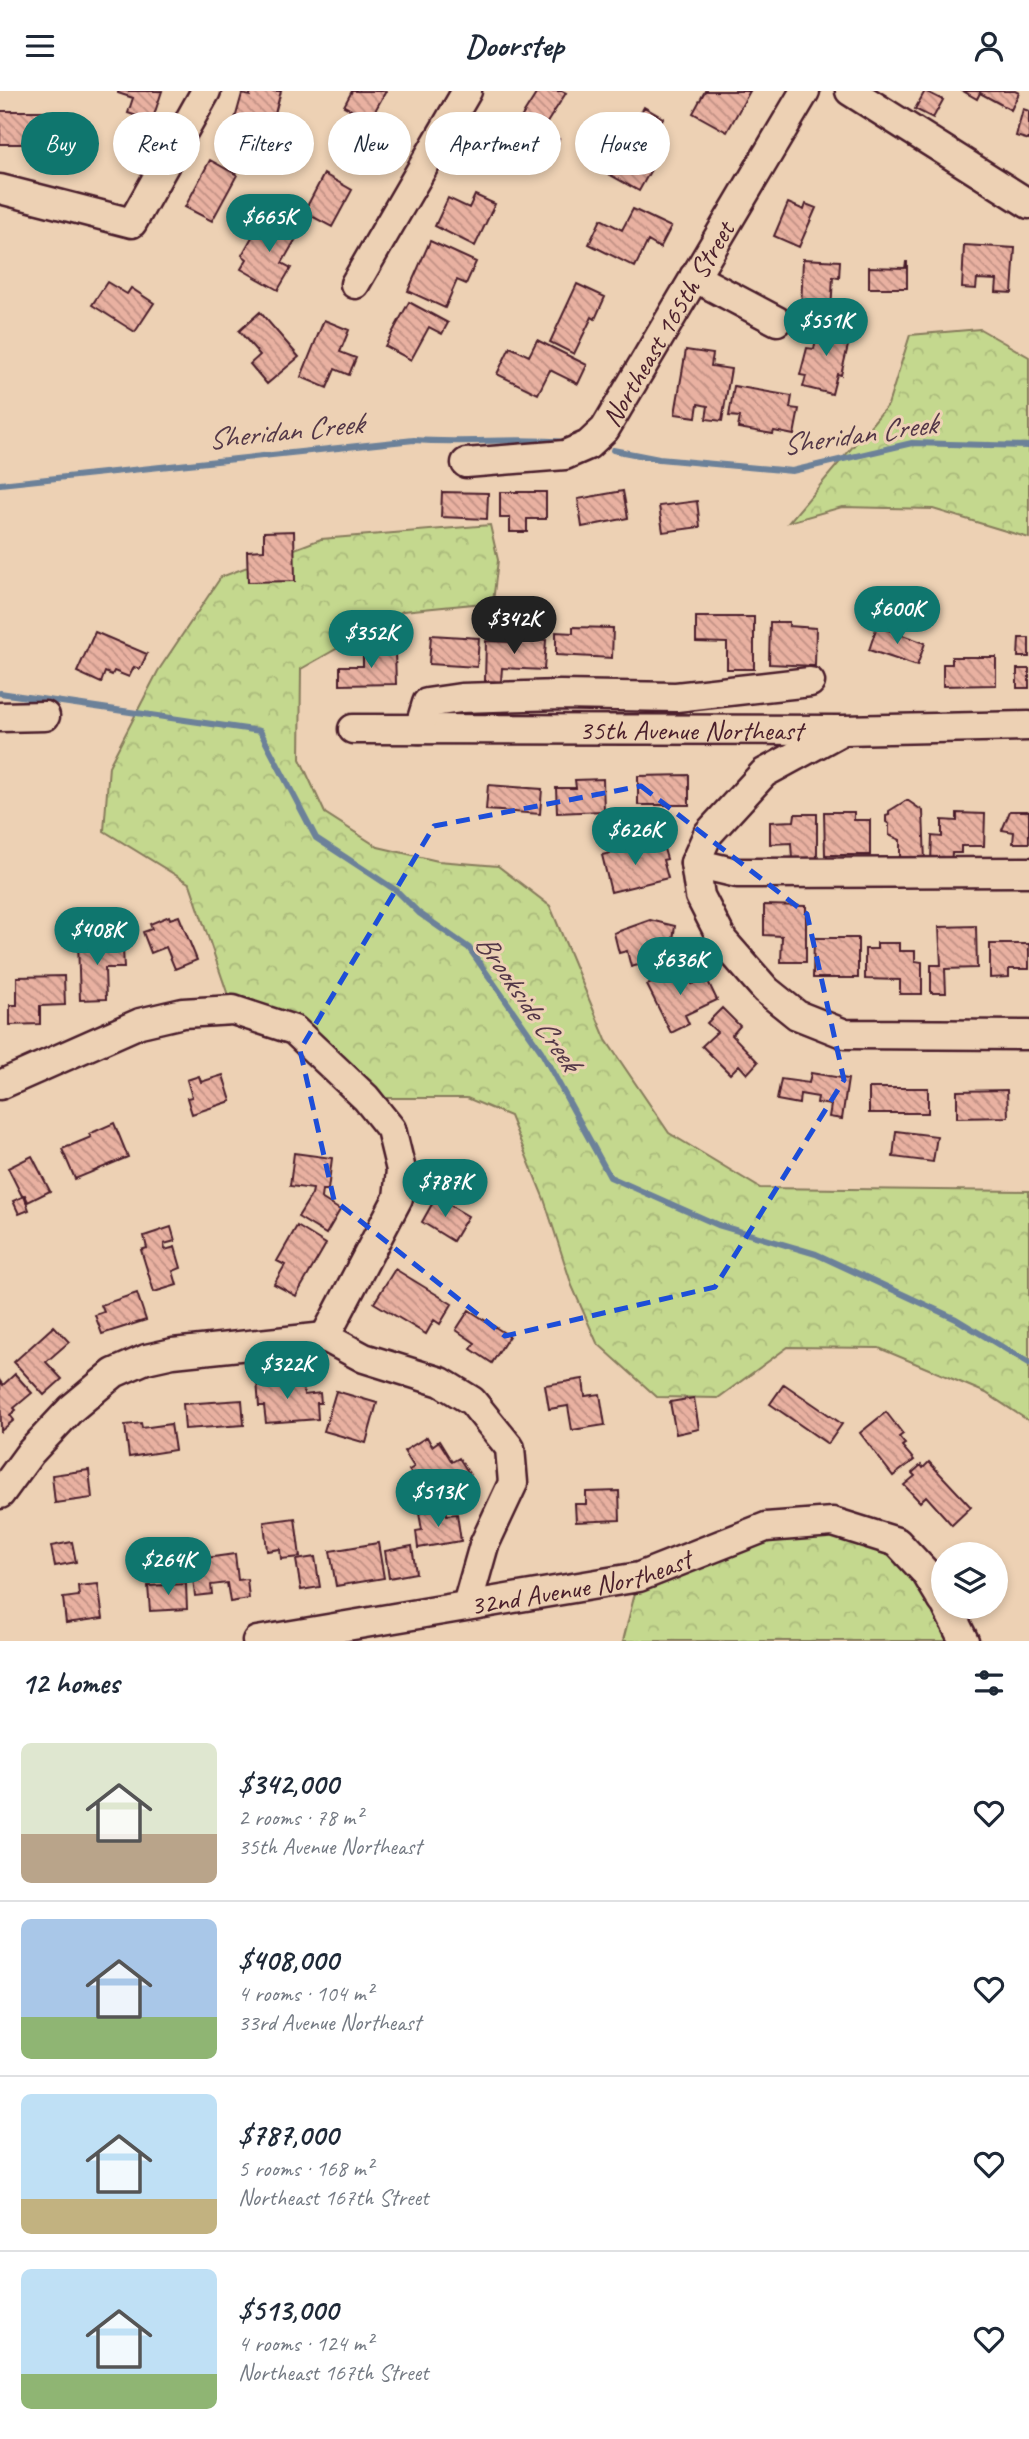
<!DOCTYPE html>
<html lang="en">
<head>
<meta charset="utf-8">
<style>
	body { margin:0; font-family:Caveat,sans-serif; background:#f2f2f3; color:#1f2937; height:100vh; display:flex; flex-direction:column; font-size:26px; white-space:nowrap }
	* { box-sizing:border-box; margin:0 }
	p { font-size:23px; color:#747a83 }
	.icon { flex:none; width:38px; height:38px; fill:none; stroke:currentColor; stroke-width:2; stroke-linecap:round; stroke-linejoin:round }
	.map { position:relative; height:1550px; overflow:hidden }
	.drawer { display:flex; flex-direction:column; background:#fff; flex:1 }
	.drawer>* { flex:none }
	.banner { position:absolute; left:21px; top:21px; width:987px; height:63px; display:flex; gap:14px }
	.controls { position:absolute; left:931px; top:1451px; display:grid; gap:14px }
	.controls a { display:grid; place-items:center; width:77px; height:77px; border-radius:50%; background:#fff; box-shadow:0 4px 10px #0003; font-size:35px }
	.price { position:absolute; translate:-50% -60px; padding:0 16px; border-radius:24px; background:#0f766e; color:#fff; font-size:23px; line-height:46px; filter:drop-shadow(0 2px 4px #0008) }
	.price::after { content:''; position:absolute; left:50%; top:42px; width:21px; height:16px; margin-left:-10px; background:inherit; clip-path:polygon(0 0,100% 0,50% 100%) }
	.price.current { background:#222; color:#fff }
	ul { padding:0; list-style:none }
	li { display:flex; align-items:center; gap:21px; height:175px; padding:0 21px }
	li+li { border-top:2px solid #e0e1e3 }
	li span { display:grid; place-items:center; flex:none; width:196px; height:140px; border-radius:10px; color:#555 }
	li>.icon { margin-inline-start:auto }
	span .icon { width:84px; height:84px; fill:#fffc; stroke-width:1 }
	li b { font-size:30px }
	h2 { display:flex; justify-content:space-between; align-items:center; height:84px; padding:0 21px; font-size:30px }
	.chip { padding:0 24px; border-radius:32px; background:#fff; box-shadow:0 4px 10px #0003; font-size:24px; line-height:63px }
	.chip.current { background:#0f766e; color:#fff }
	header { display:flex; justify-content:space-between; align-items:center; height:91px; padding:0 21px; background:#fff; font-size:32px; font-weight:700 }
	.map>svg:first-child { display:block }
	.forest { fill:url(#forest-crowns); stroke:#877c5c; stroke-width:2 }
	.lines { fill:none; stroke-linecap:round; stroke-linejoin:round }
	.stream { stroke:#6c8199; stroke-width:6 }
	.building { fill:url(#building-back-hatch); stroke:#4a1f2b; stroke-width:2 }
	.minor-casing { stroke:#4a1f2b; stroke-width:33 }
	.minor { stroke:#edd1b4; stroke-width:28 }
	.marked { fill:none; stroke:#1d4ed8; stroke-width:5; stroke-dasharray:14 9; stroke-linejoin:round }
	.labels { text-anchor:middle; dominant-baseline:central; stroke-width:6; stroke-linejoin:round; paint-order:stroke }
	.street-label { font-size:28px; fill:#4a1f2b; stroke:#edd1b4 }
	.water-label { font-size:30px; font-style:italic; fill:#533747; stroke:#edd1b4 }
</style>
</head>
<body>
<header><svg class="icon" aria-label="menu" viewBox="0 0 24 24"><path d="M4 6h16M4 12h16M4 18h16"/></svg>Doorstep<svg class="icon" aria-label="person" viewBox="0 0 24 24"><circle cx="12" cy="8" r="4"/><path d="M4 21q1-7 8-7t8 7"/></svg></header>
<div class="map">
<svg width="1029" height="1550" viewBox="0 0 1029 1550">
	<defs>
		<pattern id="forest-crowns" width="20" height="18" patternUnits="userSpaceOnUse" patternTransform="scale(1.75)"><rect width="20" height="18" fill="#c4d88e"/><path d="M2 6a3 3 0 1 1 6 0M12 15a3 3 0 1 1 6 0" fill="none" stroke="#aab97b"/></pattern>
		<pattern id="building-back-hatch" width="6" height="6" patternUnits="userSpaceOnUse" patternTransform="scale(1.75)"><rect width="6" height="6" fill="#e9b1a1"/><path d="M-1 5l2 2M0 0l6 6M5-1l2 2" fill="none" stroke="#bf8f83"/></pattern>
	</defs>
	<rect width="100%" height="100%" fill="#edd1b4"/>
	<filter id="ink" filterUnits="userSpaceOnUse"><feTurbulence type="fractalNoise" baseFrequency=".0143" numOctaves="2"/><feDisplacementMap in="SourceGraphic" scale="14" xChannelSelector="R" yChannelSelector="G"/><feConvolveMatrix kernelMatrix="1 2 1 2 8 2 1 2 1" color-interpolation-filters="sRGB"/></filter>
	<g filter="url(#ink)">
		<path class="forest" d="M 980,238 L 1029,266 L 1029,447 L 933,418 L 842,416 L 789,431 L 888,314 L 910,244 Z
			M 490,434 L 498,469 L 493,511 L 403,520 L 301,578 L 300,668 L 325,722 L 378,756 L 438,770 L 498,775 L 550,815 L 606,949 L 669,1042 L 760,1097 L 1029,1100 L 1029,1330 L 986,1302 L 879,1257 L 788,1256 L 718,1307 L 657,1306 L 597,1252 L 572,1195 L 544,1108 L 510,1025 L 467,1007 L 366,1007 L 294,939 L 233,919 L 190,793 L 104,740 L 109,675 L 158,580 L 221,486 L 321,448 Z
			M 766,1436 L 897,1451 L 964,1550 L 623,1550 L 639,1486 Z"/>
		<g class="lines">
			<path class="stream" d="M 613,359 L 659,368 L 792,380 L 912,352 L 1029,355
				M 0,393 L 414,349 C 465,353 516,346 566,351
				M 0,602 L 260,640 L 316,747 L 397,800 L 419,822 L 469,857 L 541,960 L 610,1086 L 718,1134 L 816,1163 L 956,1228 L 1029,1272"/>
		</g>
		<path class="building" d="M 118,0 L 162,0 L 152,30 L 128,22 L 133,7 L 118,2 Z
			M 251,0 L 281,0 L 269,45 L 233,35 L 242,3 L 250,5 Z
			M 352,0 L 386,0 L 370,29 L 344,15 Z
			M 538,0 L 562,0 L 566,2 L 543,38 L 559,48 L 549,64 L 512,41 Z
			M 705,0 L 750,0 L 727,41 L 693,22 Z
			M 925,0 L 943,9 L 933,27 L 915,18 Z
			M 963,0 L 1015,0 L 1019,2 L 1011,19 L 980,2 L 977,8 Z
			M 644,16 L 663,27 L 640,68 L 653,75 L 639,100 L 607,82 Z
			M 1023,18 L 1029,20 L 1029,49 L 1016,45 Z
			M 0,20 L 43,20 L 43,57 L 25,57 L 24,53 L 0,53 Z
			M 210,69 L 237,84 L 212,130 L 185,116 Z
			M 324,83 L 352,99 L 332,136 L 304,121 Z
			M 475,104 L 495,113 L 475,155 L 435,135 L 448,107 L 469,117 Z
			M 788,112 L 804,119 L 806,113 L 816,117 L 799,156 L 774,145 Z
			M 633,118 L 671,136 L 660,157 L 648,150 L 635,176 L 589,153 L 601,128 L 622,139 Z
			M 272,129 L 298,144 L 282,172 L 291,177 L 278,199 L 241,178 L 247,168 L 242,164 L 257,137 L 265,141 Z
			M 430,150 L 476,171 L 466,193 L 457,189 L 445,217 L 408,200 Z
			M 964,154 L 1015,157 L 1012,202 L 996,201 L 997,189 L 977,188 L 976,198 L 962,197 Z
			M 803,168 L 840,170 L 839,187 L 833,186 L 831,220 L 801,219 Z
			M 906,171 L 907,171 L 907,197 L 869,197 L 869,176 L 905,177 Z
			M 107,191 L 127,203 L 131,197 L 154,212 L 135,241 L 92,214 Z
			M 577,193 L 605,206 L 595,228 L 592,226 L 574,263 L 550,251 Z
			M 409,211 L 448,232 L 442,243 L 429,236 L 411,269 L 385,255 Z
			M 260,221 L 299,266 L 267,293 L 250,273 L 260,264 L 239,240 Z
			M 324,229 L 349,239 L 340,261 L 356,267 L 349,284 L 335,278 L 327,297 L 301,286 Z
			M 820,230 L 852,238 L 841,284 L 837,283 L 832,303 L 803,296 L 806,285 L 800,284 L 807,257 L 814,258 Z
			M 537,249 L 587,274 L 578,293 L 550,279 L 538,303 L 497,283 L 510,256 L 529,265 Z
			M 686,259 L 713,263 L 711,275 L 731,278 L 722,330 L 706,328 L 708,315 L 698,313 L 696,326 L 675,323 Z
			M 734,295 L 792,305 L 790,317 L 799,318 L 794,344 L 774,340 L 773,343 L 738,337 L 740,326 L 729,325 Z
			M 623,400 L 628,427 L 582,436 L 578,408 Z
			M 442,401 L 488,402 L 487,428 L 441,426 Z
			M 500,401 L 546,401 L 546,428 L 527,428 L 527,441 L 510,441 L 510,427 L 500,427 Z
			M 697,410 L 700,436 L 663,441 L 659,415 Z
			M 294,440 L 295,490 L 248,491 L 247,460 L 264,459 L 264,441 Z
			M 696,526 L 754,526 L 754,578 L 727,578 L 727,552 L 696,551 Z
			M 770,531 L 789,531 L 789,535 L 816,537 L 815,575 L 769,573 Z
			M 877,535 L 925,552 L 917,575 L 869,559 Z
			M 573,536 L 613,537 L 612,567 L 556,564 L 556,541 L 573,542 Z
			M 95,541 L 147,563 L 140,578 L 134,576 L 129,586 L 114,580 L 112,584 L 105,581 L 101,592 L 77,581 Z
			M 431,544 L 479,547 L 477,576 L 429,573 Z
			M 510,545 L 546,549 L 544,579 L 502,577 L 501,591 L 485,590 L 486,550 L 509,551 Z
			M 1019,547 L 1029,547 L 1029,566 L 1018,566 Z
			M 395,560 L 396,593 L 340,594 L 340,575 L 363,575 L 363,561 Z
			M 952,566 L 996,566 L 996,594 L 943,595 L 943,573 L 952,573 Z
			M 1017,578 L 1029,578 L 1029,597 L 1017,597 Z
			M 689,684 L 689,714 L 638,714 L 638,685 Z
			M 603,688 L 604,720 L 557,722 L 556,697 L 576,697 L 575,689 Z
			M 488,694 L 542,698 L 540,723 L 486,719 Z
			M 907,709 L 923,720 L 925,771 L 900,771 L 900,749 L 889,744 L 889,733 L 886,731 L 886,725 L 889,724 L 889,720 Z
			M 1010,720 L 1029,720 L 1029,752 L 1013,752 L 1014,741 L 1002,739 Z
			M 824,721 L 854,721 L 854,729 L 870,729 L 870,764 L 825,764 Z
			M 957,722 L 985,723 L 984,755 L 961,755 L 961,762 L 952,762 L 951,771 L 931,770 L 932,745 L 942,746 L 942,729 L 957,730 Z
			M 795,723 L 817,723 L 817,767 L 792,768 L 791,752 L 770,753 L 770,731 L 794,730 Z
			M 656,751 L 658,759 L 664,758 L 667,768 L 663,769 L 668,787 L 611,801 L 602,764 Z
			M 764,814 L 806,815 L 806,871 L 781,871 L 782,845 L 764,844 Z
			M 169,825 L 170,828 L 179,825 L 197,869 L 175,878 L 166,856 L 151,862 L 143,841 L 152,838 L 150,833 Z
			M 650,829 L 675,835 L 671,863 L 658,861 L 660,868 L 631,876 L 627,860 L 619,862 L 614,842 Z
			M 976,835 L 977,877 L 945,878 L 946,902 L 931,902 L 931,874 L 941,874 L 939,836 Z
			M 814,847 L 858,847 L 858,887 L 813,887 Z
			M 115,850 L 115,858 L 123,858 L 124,877 L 105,877 L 106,908 L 80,909 L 78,851 Z
			M 877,852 L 899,852 L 899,860 L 915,860 L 915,870 L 922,871 L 922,903 L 900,903 L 900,889 L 865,888 L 865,858 L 877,858 Z
			M 990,853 L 1029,853 L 1029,878 L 1009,878 L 1009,886 L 990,887 Z
			M 685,876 L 692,893 L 706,886 L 717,909 L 685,924 L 689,933 L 671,942 L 647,894 Z
			M 64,885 L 65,914 L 40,915 L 40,933 L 10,934 L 10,914 L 17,914 L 17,886 Z
			M 722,917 L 740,935 L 732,944 L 758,971 L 747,983 L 739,974 L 730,983 L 702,955 L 717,941 L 707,932 Z
			M 811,982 L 848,988 L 842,1028 L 829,1026 L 831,1014 L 817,1012 L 818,1006 L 800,1003 L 799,1013 L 777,1009 L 781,988 L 809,992 Z
			M 223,984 L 231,1010 L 192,1023 L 187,1007 L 192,1006 L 187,989 L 199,985 L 201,991 Z
			M 869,997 L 928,997 L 928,1022 L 869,1022 Z
			M 1007,999 L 1008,1026 L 957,1027 L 957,1000 Z
			M 114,1032 L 128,1066 L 75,1088 L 62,1058 L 91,1046 L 89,1043 Z
			M 896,1040 L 937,1045 L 933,1071 L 893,1066 Z
			M 294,1062 L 332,1067 L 328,1099 L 322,1099 L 321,1107 L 340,1119 L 326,1143 L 298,1126 L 312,1103 L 313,1098 L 290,1095 Z
			M 32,1065 L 50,1100 L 28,1111 L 25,1104 L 22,1105 L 8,1077 Z
			M 24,1105 L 29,1119 L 19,1123 L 13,1110 Z
			M 436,1106 L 468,1125 L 453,1150 L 422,1131 Z
			M 297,1135 L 326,1153 L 296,1205 L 274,1193 L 285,1174 L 277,1170 Z
			M 171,1136 L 175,1150 L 164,1153 L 165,1159 L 175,1156 L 181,1177 L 173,1180 L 177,1194 L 154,1201 L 141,1159 L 147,1157 L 144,1145 Z
			M 395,1178 L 452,1213 L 440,1233 L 434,1229 L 426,1243 L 374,1212 Z
			M 137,1202 L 146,1229 L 102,1243 L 95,1224 L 104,1221 L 101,1214 Z
			M 469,1219 L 509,1245 L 492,1272 L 471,1258 L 475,1252 L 456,1239 Z
			M 54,1235 L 69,1251 L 46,1271 L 62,1288 L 44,1304 L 14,1271 Z
			M 15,1283 L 32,1302 L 14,1317 L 16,1319 L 10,1324 L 14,1329 L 1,1340 L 0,1290 L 3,1294 Z
			M 302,1286 L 304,1304 L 320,1302 L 321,1312 L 317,1312 L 318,1328 L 266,1332 L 264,1315 L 259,1315 L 257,1290 Z
			M 583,1288 L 585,1305 L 600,1303 L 605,1334 L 572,1339 L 568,1315 L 549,1318 L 545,1294 Z
			M 784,1293 L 842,1333 L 828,1353 L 770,1313 Z
			M 336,1300 L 377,1312 L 366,1352 L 324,1340 Z
			M 694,1307 L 699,1338 L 676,1343 L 670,1311 Z
			M 242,1309 L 244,1334 L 185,1338 L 183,1313 Z
			M 886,1321 L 903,1343 L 899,1346 L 905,1353 L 902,1355 L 914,1369 L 893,1385 L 860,1342 Z
			M 141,1332 L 142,1337 L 171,1333 L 175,1359 L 129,1366 L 125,1334 Z
			M 427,1346 L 432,1355 L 439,1350 L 452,1371 L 459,1367 L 470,1384 L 429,1410 L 409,1379 L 414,1376 L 404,1360 Z
			M 929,1371 L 971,1416 L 952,1434 L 926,1405 L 920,1411 L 904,1394 L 915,1385 L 912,1382 L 921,1374 L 923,1377 Z
			M 89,1379 L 92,1407 L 55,1412 L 52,1384 Z
			M 619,1400 L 620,1429 L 576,1431 L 575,1413 L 586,1413 L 586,1401 Z
			M 446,1418 L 447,1424 L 457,1423 L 461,1450 L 418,1457 L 416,1440 L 422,1439 L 419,1422 Z
			M 295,1427 L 300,1466 L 281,1468 L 280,1458 L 267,1460 L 264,1431 Z
			M 72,1451 L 76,1471 L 55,1475 L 51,1455 Z
			M 378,1452 L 384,1487 L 336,1495 L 330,1460 Z
			M 412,1455 L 416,1482 L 389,1487 L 385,1460 Z
			M 235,1463 L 238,1489 L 247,1488 L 249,1508 L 230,1511 L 227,1492 L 211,1494 L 212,1503 L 195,1505 L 191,1469 Z
			M 315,1466 L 320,1496 L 301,1499 L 296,1469 Z
			M 98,1493 L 103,1527 L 66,1532 L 63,1507 L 79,1505 L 78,1495 Z
			M 186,1493 L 187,1518 L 150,1520 L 148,1495 Z"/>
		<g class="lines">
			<defs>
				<g id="minor">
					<path d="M 850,0 L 1029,113"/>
					<path d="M 0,98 L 132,132 L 206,0"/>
					<path d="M 694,186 L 777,230"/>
					<path d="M 355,193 L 467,0"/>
					<path id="s1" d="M 466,372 L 565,364 L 588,354 L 605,338 L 805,0"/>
					<path d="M 0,626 L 45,625"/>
					<path id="s2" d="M 353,638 L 843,639 L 1029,635"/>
					<path d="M 419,638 L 427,612 L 461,607 L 560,604 L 676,606 L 810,591"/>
					<path d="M 841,640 L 764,682 L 708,743 L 695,772 L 700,805 L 723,850 L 766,899 L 797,924 L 845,943 L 1029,944"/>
					<path d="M 695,772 L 737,782 L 1029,781"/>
					<path d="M 0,994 L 140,932 L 183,922 L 233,919 L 294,939 L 366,1007 L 391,1038 L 401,1079 L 398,1107 L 325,1246 L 364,1267 L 441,1291 L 472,1310 L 510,1357 L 513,1392 L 484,1454 L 467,1514"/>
					<path d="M 0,1403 L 30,1362 L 71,1318 L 114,1282 L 146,1268 L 173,1262 L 325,1246"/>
					<path d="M 947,1516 L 964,1550"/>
					<path id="s3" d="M 257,1550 L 639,1486 L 766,1436 L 833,1431 L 897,1451 L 926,1482 L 943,1510"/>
				</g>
			</defs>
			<use href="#minor" class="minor-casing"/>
			<use href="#minor" class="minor"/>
		</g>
	</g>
	<path class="marked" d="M 641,695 L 807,823 L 844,989 L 715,1196 L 505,1245 L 334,1109 L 300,959 L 434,735 Z"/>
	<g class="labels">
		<g class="street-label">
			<text stroke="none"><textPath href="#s1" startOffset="270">Northeast 165th Street</textPath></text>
			<text stroke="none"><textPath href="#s2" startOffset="338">35th Avenue Northeast</textPath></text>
			<text stroke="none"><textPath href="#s3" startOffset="329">32nd Avenue Northeast</textPath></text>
		</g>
		<g class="water-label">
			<text transform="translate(285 340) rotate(-6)">Sheridan Creek</text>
			<text transform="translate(859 343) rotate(-8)">Sheridan Creek</text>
			<text transform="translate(528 911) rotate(55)">Brookside Creek</text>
		</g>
	</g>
</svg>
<div class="controls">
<a><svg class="icon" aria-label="layers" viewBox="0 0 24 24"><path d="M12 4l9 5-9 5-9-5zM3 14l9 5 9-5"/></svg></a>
</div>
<b class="price" style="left:269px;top:163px">$665K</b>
<b class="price" style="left:826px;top:267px">$551K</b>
<b class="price" style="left:897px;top:555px">$600K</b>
<b class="price current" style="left:514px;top:565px">$342K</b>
<b class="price" style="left:371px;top:579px">$352K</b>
<b class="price" style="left:635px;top:776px">$626K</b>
<b class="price" style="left:97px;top:876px">$408K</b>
<b class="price" style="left:680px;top:906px">$636K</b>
<b class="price" style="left:445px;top:1128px">$787K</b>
<b class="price" style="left:287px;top:1310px">$322K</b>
<b class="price" style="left:438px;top:1438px">$513K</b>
<b class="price" style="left:168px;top:1506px">$264K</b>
<div class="banner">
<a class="chip current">Buy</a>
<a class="chip">Rent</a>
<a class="chip">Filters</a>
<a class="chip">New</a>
<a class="chip">Apartment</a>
<a class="chip">House</a>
</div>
</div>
<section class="drawer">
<h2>12 homes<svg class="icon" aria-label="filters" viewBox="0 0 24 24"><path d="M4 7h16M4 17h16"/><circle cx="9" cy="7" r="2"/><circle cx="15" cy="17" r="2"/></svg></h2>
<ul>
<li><span style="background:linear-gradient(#dfe7d0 65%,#b9a48a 0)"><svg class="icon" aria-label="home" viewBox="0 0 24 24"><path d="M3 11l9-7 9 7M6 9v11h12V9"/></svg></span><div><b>$342,000</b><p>2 rooms · 78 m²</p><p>35th Avenue Northeast</p></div><svg class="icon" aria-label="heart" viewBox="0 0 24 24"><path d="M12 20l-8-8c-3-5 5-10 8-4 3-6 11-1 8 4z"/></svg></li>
<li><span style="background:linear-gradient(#a9c7e8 70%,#8fb573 0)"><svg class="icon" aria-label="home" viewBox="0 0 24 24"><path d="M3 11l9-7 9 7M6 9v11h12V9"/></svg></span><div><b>$408,000</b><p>4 rooms · 104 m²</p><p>33rd Avenue Northeast</p></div><svg class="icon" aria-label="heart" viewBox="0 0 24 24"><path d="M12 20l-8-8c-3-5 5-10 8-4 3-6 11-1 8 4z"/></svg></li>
<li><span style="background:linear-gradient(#bfe0f5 75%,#c2b280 0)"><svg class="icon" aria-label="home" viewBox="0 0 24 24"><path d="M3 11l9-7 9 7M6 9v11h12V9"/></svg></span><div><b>$787,000</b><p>5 rooms · 168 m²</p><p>Northeast 167th Street</p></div><svg class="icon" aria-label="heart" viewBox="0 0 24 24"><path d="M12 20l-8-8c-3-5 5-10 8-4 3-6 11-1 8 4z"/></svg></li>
<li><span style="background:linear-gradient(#bfe0f5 75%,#8fb573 0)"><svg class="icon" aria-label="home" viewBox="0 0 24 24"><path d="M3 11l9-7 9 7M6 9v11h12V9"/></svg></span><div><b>$513,000</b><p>4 rooms · 124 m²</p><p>Northeast 167th Street</p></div><svg class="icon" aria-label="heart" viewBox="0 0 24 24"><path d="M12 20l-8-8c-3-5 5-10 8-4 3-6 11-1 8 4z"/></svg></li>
</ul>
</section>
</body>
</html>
